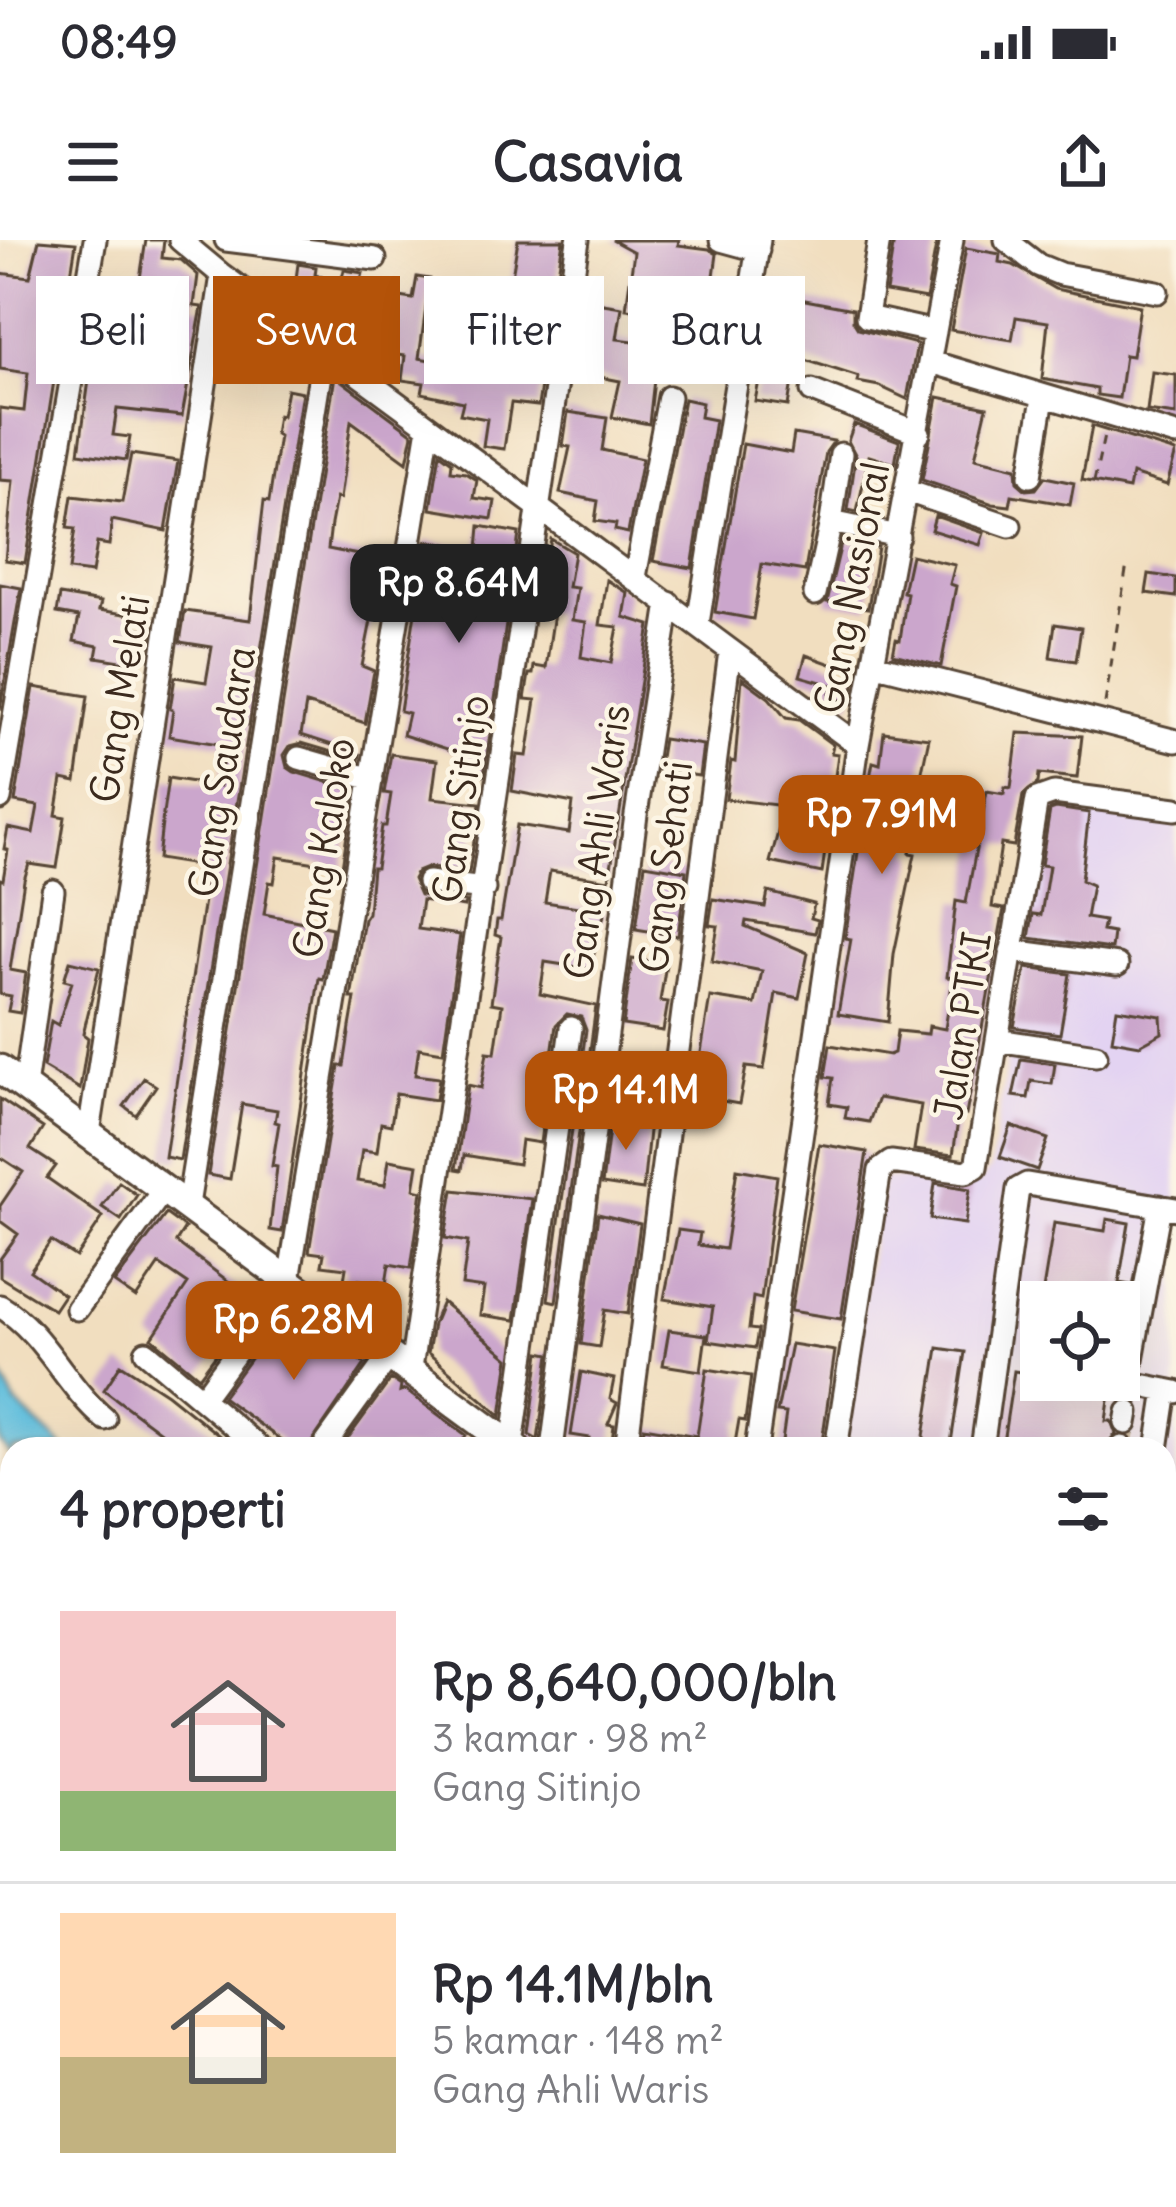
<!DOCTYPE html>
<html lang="id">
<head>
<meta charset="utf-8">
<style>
	body { margin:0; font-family:Delius,sans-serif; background:#f2f2f3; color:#2b2b33; height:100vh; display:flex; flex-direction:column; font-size:45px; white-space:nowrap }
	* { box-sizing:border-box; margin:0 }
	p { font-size:39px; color:#7c7c81 }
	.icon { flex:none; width:66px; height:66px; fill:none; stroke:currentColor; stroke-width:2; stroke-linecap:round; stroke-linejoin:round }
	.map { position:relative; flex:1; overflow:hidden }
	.panel { position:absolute; left:0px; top:1197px; width:1176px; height:771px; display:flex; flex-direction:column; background:#fff; border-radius:36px 36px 0 0; box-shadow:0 12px 48px #0002 }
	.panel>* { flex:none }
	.top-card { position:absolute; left:36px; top:36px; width:1104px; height:108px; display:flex; gap:24px }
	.controls { position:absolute; left:1020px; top:1041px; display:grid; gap:24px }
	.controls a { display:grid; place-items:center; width:120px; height:120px; border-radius:0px; background:#fff; box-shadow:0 12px 48px #0002; font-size:60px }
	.price { position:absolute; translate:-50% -102px; padding:0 27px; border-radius:24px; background:#b45309; color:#fff; font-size:39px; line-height:78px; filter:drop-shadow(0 3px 6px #0008) }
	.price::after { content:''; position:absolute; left:50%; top:72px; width:36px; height:27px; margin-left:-18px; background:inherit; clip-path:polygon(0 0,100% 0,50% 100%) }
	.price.current { background:#222; color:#fff }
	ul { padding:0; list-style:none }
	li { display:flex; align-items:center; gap:36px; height:300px; padding:0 60px }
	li+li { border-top:3px solid #e1e1e2 }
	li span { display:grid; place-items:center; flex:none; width:336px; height:240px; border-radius:0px; color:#555 }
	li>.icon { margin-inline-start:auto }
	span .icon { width:144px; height:144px; fill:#fffc; stroke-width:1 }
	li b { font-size:51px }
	h2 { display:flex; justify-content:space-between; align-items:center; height:144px; padding:0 60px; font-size:51px }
	.chip { padding:0 42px; border-radius:0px; background:#fff; box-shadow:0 12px 48px #0002; font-size:42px; line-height:108px }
	.chip.current { background:#b45309; color:#fff }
	.status { display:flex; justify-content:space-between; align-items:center; height:84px; padding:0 60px; background:#fff; direction:ltr }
	.status svg { height:33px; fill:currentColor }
	header { display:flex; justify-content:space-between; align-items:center; height:156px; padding:0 60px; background:#fff; font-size:54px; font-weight:700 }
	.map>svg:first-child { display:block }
	.built { fill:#e3d3f2; fill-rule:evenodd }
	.water { fill:#5fbedd; stroke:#4d747e; stroke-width:3 }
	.building { fill:#cba6cc }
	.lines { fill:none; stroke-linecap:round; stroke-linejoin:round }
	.minor-tunnel { stroke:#cdba9f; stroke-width:21; stroke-dasharray:21 10; stroke-linecap:butt }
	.minor-casing { stroke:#564536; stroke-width:27 }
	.major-casing { stroke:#564536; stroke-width:33 }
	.path { stroke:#564536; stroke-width:3; stroke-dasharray:9 9; stroke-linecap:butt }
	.minor { stroke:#fff; stroke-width:21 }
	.major { stroke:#fff; stroke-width:27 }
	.labels { text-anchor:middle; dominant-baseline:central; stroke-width:9; stroke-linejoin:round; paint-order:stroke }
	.street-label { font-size:39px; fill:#3b2a1e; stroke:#fcf5e5 }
</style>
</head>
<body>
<div class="status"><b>08:49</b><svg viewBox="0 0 49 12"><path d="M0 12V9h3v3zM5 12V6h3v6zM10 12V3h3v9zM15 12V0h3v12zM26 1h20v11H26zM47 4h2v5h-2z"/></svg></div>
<header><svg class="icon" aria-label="menu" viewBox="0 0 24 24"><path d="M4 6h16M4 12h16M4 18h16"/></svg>Casavia<svg class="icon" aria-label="share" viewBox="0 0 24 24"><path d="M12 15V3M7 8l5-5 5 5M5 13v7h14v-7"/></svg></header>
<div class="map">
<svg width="1176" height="1967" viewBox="0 0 1176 1967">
	<rect width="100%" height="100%" fill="#fcf5e5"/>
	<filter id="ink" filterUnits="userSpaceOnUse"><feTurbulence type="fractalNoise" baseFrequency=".00833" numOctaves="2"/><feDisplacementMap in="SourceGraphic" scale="24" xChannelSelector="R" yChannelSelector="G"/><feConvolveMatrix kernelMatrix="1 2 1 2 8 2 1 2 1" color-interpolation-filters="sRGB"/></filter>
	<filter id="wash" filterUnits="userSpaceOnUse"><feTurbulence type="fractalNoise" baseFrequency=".004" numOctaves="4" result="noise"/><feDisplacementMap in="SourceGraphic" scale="48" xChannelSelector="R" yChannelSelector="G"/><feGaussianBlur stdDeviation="2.7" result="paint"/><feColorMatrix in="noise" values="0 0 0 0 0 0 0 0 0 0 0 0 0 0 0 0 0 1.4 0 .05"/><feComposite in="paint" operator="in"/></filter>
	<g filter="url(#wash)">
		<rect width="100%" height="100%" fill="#f1debf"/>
		<path class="built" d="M 1048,559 L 1176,576 L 1176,1690 L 1164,1681 L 1164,1209 L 842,1209 L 882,938 L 980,942 L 990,929 ZM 1041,1062 L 1119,1062 L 1119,1140 L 1041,1140 Z"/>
		<path class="water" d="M 0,1132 L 17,1165 L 65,1209 L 12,1209 L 12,1218 L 0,1202 Z
			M 626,1956 L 710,1956 L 723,1967 L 641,1967 Z"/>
		<g id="blocks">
			<path class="building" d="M 39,0 L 76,3 L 25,323 L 5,320 L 13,241 L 0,240 L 0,168 L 24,171 L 28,133 L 0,129 L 0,33 L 30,37 Z
				M 146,0 L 164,0 L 162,18 L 181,20 L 198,35 L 194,66 L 202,67 L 182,176 L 117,169 L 113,195 L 130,197 L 126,220 L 79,213 L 101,52 L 137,58 Z
				M 518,0 L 563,0 L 538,166 L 511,163 L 504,209 L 483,206 L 487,179 L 460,174 L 463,162 L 422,153 L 424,143 L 402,140 L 405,116 L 369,111 L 370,104 L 328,89 L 331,79 L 312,74 L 314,65 L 293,61 L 298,24 L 316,27 L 315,35 L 341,42 L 344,30 L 363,33 L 353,69 L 391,76 L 393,56 L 413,59 L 417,37 L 430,39 L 419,118 L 496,132 Z
				M 612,0 L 679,0 L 678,5 L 709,9 L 717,14 L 711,58 L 731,61 L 723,113 L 681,107 L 686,76 L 626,69 L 634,12 Z
				M 894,0 L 937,0 L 926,59 L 886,52 Z
				M 966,8 L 1000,14 L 999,22 L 1013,25 L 1055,49 L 1140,66 L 1132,116 L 1125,115 L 1119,158 L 1097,155 L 1097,149 L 1042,139 L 1048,82 L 1016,77 L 1012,100 L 951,90 Z
				M 768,53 L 853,69 L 853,81 L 858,89 L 917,104 L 907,159 L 879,146 L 858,142 L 859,137 L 796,117 L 788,166 L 755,161 L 771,81 L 765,80 Z
				M 584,61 L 622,67 L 617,99 L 658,104 L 649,184 L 612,177 L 620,141 L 574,132 Z
				M 1152,132 L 1176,135 L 1176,175 L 1147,171 Z
				M 335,136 L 413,194 L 407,222 L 351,181 L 340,259 L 336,258 L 331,284 L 328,309 L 383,320 L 362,426 L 374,431 L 365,483 L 306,464 L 301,495 L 360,514 L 359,520 L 302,503 L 290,506 L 284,515 L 287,527 L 294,532 L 354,550 L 342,627 L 278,617 L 274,643 L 269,642 L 264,674 L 332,688 L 323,739 L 319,738 L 282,992 L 270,990 L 277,927 L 272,926 L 279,883 L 275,882 L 277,870 L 242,864 L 230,939 L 208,935 Z
				M 287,149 L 302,152 L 180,920 L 165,917 L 209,627 L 158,619 L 163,574 L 168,538 L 219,546 L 225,505 L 169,496 L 173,470 L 170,469 L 175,437 L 206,442 L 212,407 L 180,402 L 185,371 L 250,380 L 264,261 L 269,262 L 279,196 L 275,195 L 278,175 L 282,176 Z
				M 938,157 L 987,167 L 975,218 L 1016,228 L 1017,242 L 1026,250 L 1036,249 L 1045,237 L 1074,243 L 1070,265 L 1012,255 L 1010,266 L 993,264 L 922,240 Z
				M 684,159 L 702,163 L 700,177 L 715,180 L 692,328 L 653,321 Z
				M 568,172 L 607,178 L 602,210 L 642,219 L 628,293 L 615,290 L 616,284 L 595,281 L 598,261 L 560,253 L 570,207 L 563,206 Z
				M 854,184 L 899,201 L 895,224 L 869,216 L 857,272 L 848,270 L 856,216 L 848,201 Z
				M 1092,186 L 1176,212 L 1167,245 L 1132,234 L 1129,249 L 1082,240 Z
				M 794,194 L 834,201 L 826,212 L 805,331 L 762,324 L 753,379 L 715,372 L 743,204 L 791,213 Z
				M 440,213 L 452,222 L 451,231 L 466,233 L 477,240 L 474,258 L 495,261 L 492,279 L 431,269 Z
				M 131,214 L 178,221 L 166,291 L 112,280 L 109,305 L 97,303 L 92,333 L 69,330 L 75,289 L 67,288 L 72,256 L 122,262 Z
				M 935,276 L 984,293 L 980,305 L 931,290 Z
				M 480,286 L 519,293 L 515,326 L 508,325 L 503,357 L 510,357 L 484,535 L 456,530 L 460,513 L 403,495 L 408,473 L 400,471 L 426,301 L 478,309 Z
				M 551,299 L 574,313 L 568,347 L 577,348 L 572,380 L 586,382 L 581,417 L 611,423 L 618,387 L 600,385 L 607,340 L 628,353 L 624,377 L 650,385 L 609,640 L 550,631 L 545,662 L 605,671 L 590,729 L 545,722 L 540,754 L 596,766 L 556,1062 L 548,1060 L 586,790 L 581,777 L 567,774 L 556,785 L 540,903 L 521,900 L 518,924 L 464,915 L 462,930 L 456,929 L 468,845 L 481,848 L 487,812 L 495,813 L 502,765 L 491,763 L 501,697 L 495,695 L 497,680 L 501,680 L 517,585 L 569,593 L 573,563 L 512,551 L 517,515 L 527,516 L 536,460 L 525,459 L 529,434 L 533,434 L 534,426 L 546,428 L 554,373 L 538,370 Z
				M 842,300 L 878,307 L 868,368 L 827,362 Z
				M 911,315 L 955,325 L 950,344 L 956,346 L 941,426 L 893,414 L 896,399 L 900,400 L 907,353 L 903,352 Z
				M 1149,334 L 1176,338 L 1176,357 L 1146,353 Z
				M 0,344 L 21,348 L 0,469 Z
				M 60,355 L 101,362 L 99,370 L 131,375 L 129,387 L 152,390 L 149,406 L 144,406 L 143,412 L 135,411 L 133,423 L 96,417 L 98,406 L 74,401 L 79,377 L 57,373 Z
				M 1055,384 L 1081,388 L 1076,421 L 1050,417 Z
				M 806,415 L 856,433 L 851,463 L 829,457 L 832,445 L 800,436 Z
				M 742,438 L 769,458 L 786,478 L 799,480 L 833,505 L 831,513 L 838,514 L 822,633 L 770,622 L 785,566 L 726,559 L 731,521 L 735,522 Z
				M 34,447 L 88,456 L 76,542 L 62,539 L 56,575 L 65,577 L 57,628 L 29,624 L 24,640 L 10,730 L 26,733 L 20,773 L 8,771 L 11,756 L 0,754 L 0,639 L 3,640 L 8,610 L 4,609 L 8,588 L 33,593 L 38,566 L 15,562 Z
				M 884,492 L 929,498 L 911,583 L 917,584 L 910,613 L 915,614 L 894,714 L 888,782 L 838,774 L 851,699 L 845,698 L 867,553 L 873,522 L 880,524 Z
				M 1018,493 L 1082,496 L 1077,538 L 1039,534 L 1038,543 L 1023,555 L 1014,606 L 1001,604 L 992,667 L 1004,669 L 966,875 L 959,874 L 953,915 L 914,910 L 921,865 L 878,858 L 869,882 L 845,878 L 847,867 L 829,864 L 833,838 L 825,837 L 830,805 L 889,815 L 894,813 L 897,791 L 928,794 L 929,786 L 945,789 L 953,738 L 947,737 L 956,661 L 966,663 L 987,551 L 1004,554 L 1005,547 L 1011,548 Z
				M 663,499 L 703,505 L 699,536 L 658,530 Z
				M 391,514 L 437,520 L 432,558 L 480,563 L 469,632 L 429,627 L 417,632 L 413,639 L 420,655 L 465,662 L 464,667 L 422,660 L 418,689 L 460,695 L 443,812 L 419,808 L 415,835 L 439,838 L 436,860 L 396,854 L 391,885 L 381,883 L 377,912 L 362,910 L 357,941 L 385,945 L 389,920 L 418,925 L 414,949 L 422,951 L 411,1028 L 389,1024 L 386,1044 L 359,1040 L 357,1055 L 342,1052 L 346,1028 L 322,1025 L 324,1014 L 309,1012 L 339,826 L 344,826 L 350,787 L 355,758 L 351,758 L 364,679 L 368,673 L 372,628 L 376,628 L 382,586 L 386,586 L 391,554 L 384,553 Z
				M 1056,568 L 1089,573 L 1081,640 L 1092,645 L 1086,678 L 1104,681 L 1102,691 L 1113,693 L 1111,709 L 1029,698 L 1033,674 L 1041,675 L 1049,626 L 1041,625 L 1050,570 Z
				M 645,624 L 686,631 L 678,696 L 636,689 Z
				M 768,652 L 814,664 L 811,678 L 818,680 L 815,693 L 746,681 L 745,686 L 808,713 L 799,758 L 776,753 L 764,829 L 746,827 L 739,864 L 694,856 L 710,757 L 755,764 L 762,731 L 712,721 L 718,686 L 709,685 L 713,659 L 765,667 Z
				M 632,719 L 666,724 L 660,761 L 668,762 L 663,791 L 623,785 Z
				M 70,721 L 99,728 L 83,794 L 88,798 L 80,849 L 43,827 L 51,781 L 58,785 L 72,742 L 64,740 Z
				M 1026,728 L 1070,734 L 1060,794 L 1014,787 Z
				M 1117,769 L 1161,776 L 1162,793 L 1140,805 L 1112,800 Z
				M 1021,819 L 1055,824 L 1052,844 L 1031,841 L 1028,858 L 1013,856 Z
				M 144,838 L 156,846 L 136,875 L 124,866 Z
				M 0,859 L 43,888 L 30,909 L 56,926 L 47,938 L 103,977 L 76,1017 L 51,1001 L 30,1031 L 64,1055 L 54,1070 L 0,1037 L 0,1019 L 18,994 L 0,981 L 0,966 L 23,932 L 0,917 Z
				M 611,875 L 650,881 L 643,950 L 602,944 Z
				M 1011,886 L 1048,899 L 1037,930 L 1000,917 Z
				M 819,904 L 867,912 L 841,1079 L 791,1071 Z
				M 737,929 L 777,936 L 761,1059 L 753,1057 L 749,1089 L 758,1090 L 755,1108 L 708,1101 L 713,1067 L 664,1059 L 678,990 L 700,993 L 698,1005 L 725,1009 Z
				M 119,942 L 137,955 L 121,980 L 102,967 Z
				M 935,943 L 970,949 L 965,984 L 930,979 Z
				M 453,950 L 532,959 L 515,1080 L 480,1075 L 484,1048 L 462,1045 L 468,1002 L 445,998 Z
				M 166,974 L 185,988 L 176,1002 L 240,1050 L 212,1091 L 226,1101 L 199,1137 L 152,1098 L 188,1044 L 159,1024 L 136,1058 L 114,1043 Z
				M 598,974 L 640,984 L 628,1074 L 605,1070 L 599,1107 L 581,1104 Z
				M 1107,979 L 1129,983 L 1119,1043 L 1130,1045 L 1119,1107 L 1119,1062 L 1041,1062 L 1054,983 L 1105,991 Z
				M 442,1062 L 509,1118 L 501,1176 L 428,1113 L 433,1084 Z
				M 285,1071 L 365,1124 L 307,1209 L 276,1209 L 281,1200 L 222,1157 Z
				M 669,1090 L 706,1095 L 701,1131 L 663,1125 Z
				M 791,1104 L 835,1111 L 821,1209 L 781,1209 L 786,1173 L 777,1172 Z
				M 938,1108 L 965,1112 L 950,1209 L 922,1209 Z
				M 540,1112 L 550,1114 L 538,1200 L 529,1195 Z
				M 121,1124 L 167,1154 L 236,1209 L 183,1209 L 104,1150 Z
				M 707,1129 L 751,1136 L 745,1181 L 739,1180 L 734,1209 L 641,1209 L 644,1187 L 697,1196 Z
				M 1014,1131 L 1041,1135 L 1041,1140 L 1112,1140 L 1106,1181 L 1111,1181 L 1116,1194 L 1101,1209 L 1002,1209 Z
				M 581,1132 L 614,1139 L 610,1159 L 617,1163 L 608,1184 L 614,1185 L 611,1209 L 589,1209 L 590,1198 L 571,1195 Z
				M 391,1139 L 401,1146 L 400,1152 L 405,1150 L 466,1195 L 458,1209 L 340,1209 Z"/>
		</g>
	</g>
	<g filter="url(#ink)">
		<use href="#blocks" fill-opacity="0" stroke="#564536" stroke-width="3"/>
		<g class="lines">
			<path class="minor-tunnel" d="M 1124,1195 L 1134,1197"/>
			<defs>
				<path id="minor" d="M 180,0 L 222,35 C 436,189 646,349 858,505
					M 226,0 L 375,19
					M 721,0 L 758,10
					M 879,0 L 867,77 L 935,92
					M 1006,0 L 1038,25 L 1060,34 L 1157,52
					M 931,122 L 1176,195
					M 812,151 L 919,193
					M 1030,236 L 1043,158
					M 907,251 L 1010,286
					M 831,282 L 841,214
					M 635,337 L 669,157
					M 815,354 L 831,282 L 898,296
					M 698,383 L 759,0
					M 873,424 L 1176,501
					M 299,518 L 372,539
					M 0,559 L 95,0
					M 428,642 L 484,649
					M 1011,711 L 1117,725
					M 997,800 L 1096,815
					M 25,847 L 53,651
					M 89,893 L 222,35
					M 188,965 L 324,109
					M 1160,966 L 1129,1136 L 1136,1144 L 1176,1152
					M 0,1066 C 45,1093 65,1146 105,1179
					M 77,1069 L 164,949
					M 146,1112 L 261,1209
					M 411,1128 L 578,0
					M 202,1159 L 289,1040 L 429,187
					M 1126,1183 L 1128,1172
					M 512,1205 L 571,788
					M 322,1209 L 390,1115
					M 552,1209 L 636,575 L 669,363
					M 626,1209 L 730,411
					M 756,1209 L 858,505 L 952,0
					M 836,1209 L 880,930 L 891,922 L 966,932 L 976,927 L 1037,559 L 1054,553 L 1176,569
					M 982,1209 L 1018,949 L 1027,944 L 1176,969
					M 1122,1209 L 1122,1207
					M 1157,1209 L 1166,1150
					M 0,1532 L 12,1533
					M 0,1593 L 12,1595
					M 0,1699 L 12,1700
					M 1164,1786 L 1176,1768
					M 1164,1920 L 1176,1931
					M 0,1939 L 12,1942
					M 91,1956 L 176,1967
					M 759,1956 L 772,1967
					M 423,1967 L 433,1956
					M 848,1967 L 858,1956
					M 1030,1967 L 1038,1956"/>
				<path id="major" d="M 0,829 L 516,1209
					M 1164,1696 L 1176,1704"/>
			</defs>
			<use href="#minor" class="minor-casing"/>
			<use href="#major" class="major-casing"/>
			<path class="path" d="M 1094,242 L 1104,196
				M 1105,463 L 1127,324
				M 0,1242 L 12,1253
				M 575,1956 L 589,1967"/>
			<use href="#minor" class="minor"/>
			<use href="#major" class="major"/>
		</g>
	</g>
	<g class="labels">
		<g class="street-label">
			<text transform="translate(852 348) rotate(-79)">Gang Nasional</text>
			<text transform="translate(120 459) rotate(-81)">Gang Melati</text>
			<text transform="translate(222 532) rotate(-81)">Gang Saudara</text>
			<text transform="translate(461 559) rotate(-82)">Gang Sitinjo</text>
			<text transform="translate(597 602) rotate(-82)">Gang Ahli Waris</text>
			<text transform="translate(324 608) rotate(-81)">Gang Kaloko</text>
			<text transform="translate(666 627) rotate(-83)">Gang Sehati</text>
			<text transform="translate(963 786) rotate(-81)">Jalan PTKI</text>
		</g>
	</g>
</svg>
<div class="controls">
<a><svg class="icon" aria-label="locate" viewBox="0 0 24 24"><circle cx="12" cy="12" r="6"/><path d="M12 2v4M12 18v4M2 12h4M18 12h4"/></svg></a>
</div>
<b class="price current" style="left:459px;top:406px">Rp 8.64M</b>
<b class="price" style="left:882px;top:637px">Rp 7.91M</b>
<b class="price" style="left:626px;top:913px">Rp 14.1M</b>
<b class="price" style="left:294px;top:1143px">Rp 6.28M</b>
<div class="top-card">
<a class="chip">Beli</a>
<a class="chip current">Sewa</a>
<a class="chip">Filter</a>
<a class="chip">Baru</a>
</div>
<section class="panel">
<h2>4 properti<svg class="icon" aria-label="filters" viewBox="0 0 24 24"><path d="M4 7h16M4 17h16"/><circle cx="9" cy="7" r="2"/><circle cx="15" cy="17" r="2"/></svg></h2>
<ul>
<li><span style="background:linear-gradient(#f6c9c9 75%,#8fb573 0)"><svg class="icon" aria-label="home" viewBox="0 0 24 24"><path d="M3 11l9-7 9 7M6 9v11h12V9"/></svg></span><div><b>Rp 8,640,000/bln</b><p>3 kamar · 98 m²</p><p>Gang Sitinjo</p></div></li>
<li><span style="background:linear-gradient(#ffd9b3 60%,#c2b280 0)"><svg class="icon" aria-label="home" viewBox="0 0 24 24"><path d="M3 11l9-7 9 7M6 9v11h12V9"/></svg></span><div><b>Rp 14.1M/bln</b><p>5 kamar · 148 m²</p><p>Gang Ahli Waris</p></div></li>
</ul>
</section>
</div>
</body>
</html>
